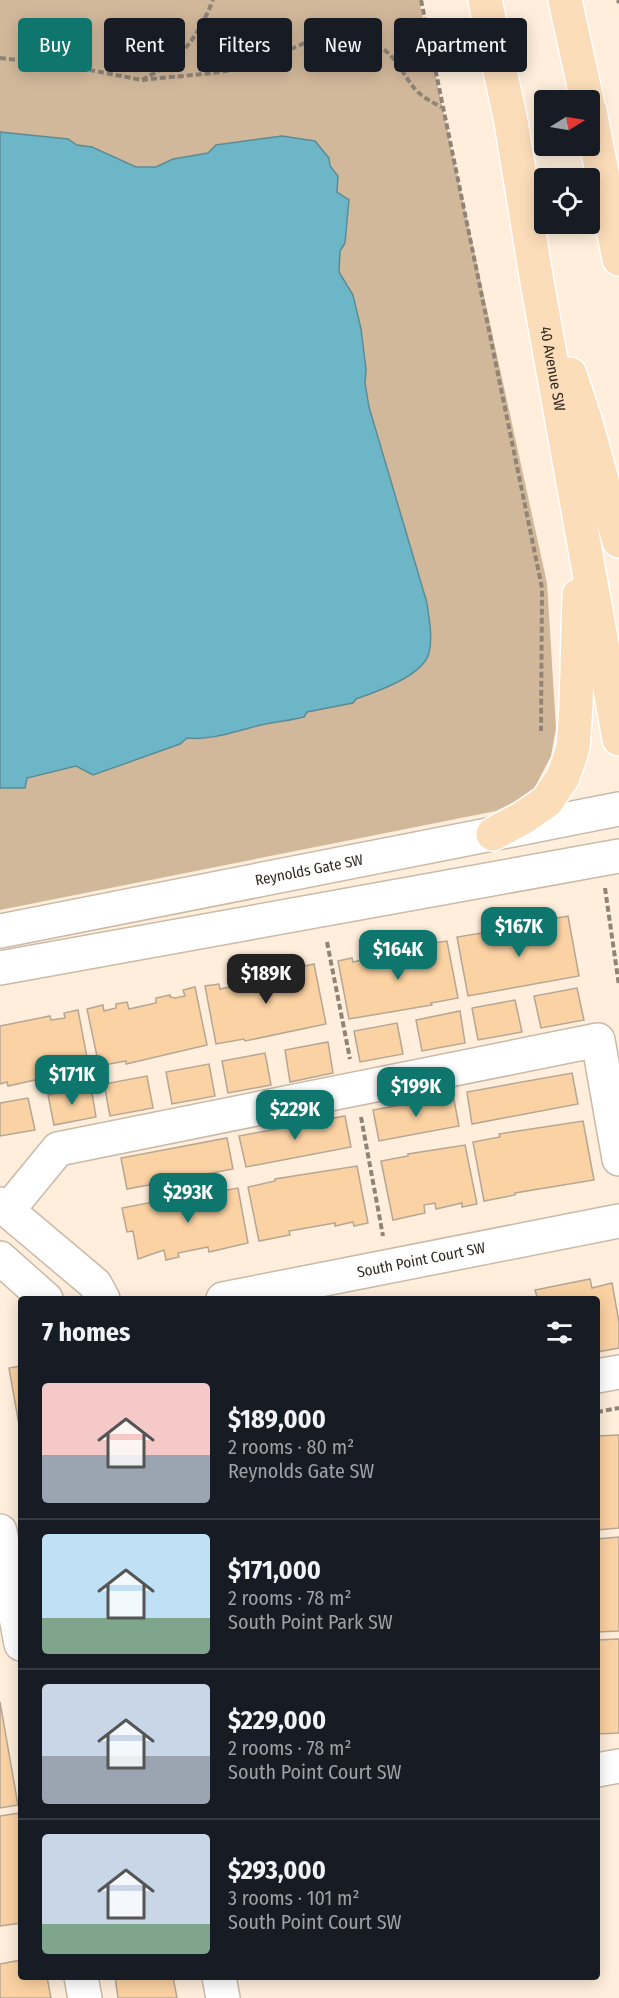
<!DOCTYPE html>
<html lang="en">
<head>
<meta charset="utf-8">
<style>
	body { margin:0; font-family:"Fira Sans Condensed",sans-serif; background:#242831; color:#f1f3f6; height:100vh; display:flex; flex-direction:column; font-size:22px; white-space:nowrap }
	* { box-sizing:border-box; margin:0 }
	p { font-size:20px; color:#9ea1a6 }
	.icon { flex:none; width:33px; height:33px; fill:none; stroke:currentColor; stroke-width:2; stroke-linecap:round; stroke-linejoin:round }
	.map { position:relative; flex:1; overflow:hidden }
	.details { position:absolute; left:18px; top:1296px; width:582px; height:684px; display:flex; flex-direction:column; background:#171b24; border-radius:6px; box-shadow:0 3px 15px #0003 }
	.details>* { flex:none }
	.top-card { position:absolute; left:18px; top:18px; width:584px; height:54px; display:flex; gap:12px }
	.needle { width:39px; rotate:79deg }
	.fabs { position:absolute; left:534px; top:90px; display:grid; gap:12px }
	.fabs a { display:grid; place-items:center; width:66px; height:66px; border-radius:6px; background:#171b24; box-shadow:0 3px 15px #0003; font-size:30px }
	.price { position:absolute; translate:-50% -51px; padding:0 14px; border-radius:12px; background:#0f766e; color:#fff; font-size:20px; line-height:39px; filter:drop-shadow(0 2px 3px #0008) }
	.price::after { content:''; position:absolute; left:50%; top:36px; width:18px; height:14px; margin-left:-9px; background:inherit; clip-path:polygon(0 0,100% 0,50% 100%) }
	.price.current { background:#222; color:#fff }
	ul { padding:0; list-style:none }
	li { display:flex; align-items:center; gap:18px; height:150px; padding:0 24px }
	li+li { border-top:2px solid #363941 }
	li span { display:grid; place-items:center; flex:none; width:168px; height:120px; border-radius:6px; color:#555 }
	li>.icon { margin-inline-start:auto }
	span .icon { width:72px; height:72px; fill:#fffc; stroke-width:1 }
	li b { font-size:26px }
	h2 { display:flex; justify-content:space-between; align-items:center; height:72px; padding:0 24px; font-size:26px }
	.pill { padding:0 21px; border-radius:6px; background:#171b24; box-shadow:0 3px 15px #0003; font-size:21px; line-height:54px }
	.pill.current { background:#0f766e; color:#fff }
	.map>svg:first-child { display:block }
	.green { fill:#d2b89b }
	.water { fill:#6db6c7; stroke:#5b8c96; stroke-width:1.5 }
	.building { fill:#fbd2a3; stroke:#b6a694; stroke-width:1.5 }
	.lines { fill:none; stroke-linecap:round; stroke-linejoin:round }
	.minor-casing { stroke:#cabaa7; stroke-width:36 }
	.major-casing { stroke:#fff; stroke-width:36 }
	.path { stroke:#908477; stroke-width:4; stroke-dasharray:6 3; stroke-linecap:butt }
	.minor { stroke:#fff; stroke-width:33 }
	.major { stroke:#fcddba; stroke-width:33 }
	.labels { text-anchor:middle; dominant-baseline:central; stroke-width:4.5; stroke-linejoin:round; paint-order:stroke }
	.street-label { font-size:15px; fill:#302922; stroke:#fff }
</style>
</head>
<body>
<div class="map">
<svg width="619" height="1998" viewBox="0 0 619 1998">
	<rect width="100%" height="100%" fill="#ffeedb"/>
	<path class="green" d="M 0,0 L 419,0 L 547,583 L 556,728 L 551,756 L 532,793 L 496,811 L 0,910 Z"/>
	<path class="water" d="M 0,132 L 68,139 L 77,145 L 92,147 L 136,167 L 156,167 L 173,159 L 208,153 L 216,145 L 282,136 L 315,141 L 329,158 L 330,166 L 338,176 L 337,192 L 349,200 L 345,243 L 340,251 L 339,272 L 353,295 L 361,329 L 366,369 L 365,383 L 369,407 L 427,603 C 429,619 433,637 429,653 C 423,676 376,692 356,699 L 353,703 L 307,712 L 304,717 C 292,720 282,721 271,723 C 242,728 216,741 187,738 L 180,744 L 93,775 L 76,766 L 27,778 L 25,788 L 0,788 Z"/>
	<path class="building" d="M 568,916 L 579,976 L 468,996 L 457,937 L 487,932 L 488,940 L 527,933 L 526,926 L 534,924 L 534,922 Z
		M 447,941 L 458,998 L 431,1003 L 432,1005 L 349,1019 L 338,961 L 352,958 L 353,962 L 367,959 L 366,957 L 420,946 L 420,950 L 434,947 L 433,943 Z
		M 314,964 L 326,1024 L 245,1041 L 244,1039 L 216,1044 L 205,986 L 219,984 L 220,989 L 234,986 L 233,982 Z
		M 195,987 L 207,1045 L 126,1064 L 126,1061 L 99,1066 L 87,1009 L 103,1005 L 104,1011 L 116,1008 L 116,1004 L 127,1002 L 129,1009 L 156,1003 L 156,998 L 170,995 L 170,997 L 175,998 L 185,996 L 183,990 Z
		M 577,988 L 584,1020 L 541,1028 L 534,996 Z
		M 515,1000 L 522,1032 L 478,1040 L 472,1008 Z
		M 78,1010 L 89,1068 L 8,1086 L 7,1082 L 0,1084 L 0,1026 L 50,1016 L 51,1020 L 65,1018 L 64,1013 Z
		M 460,1011 L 465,1043 L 422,1051 L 416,1020 Z
		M 397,1023 L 403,1054 L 360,1062 L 354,1031 Z
		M 328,1042 L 333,1073 L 290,1082 L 285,1050 Z
		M 265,1053 L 271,1085 L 228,1093 L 222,1061 Z
		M 209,1064 L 215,1096 L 172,1104 L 166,1072 Z
		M 572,1073 L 578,1104 L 472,1124 L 467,1092 Z
		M 147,1076 L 153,1108 L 110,1116 L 104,1084 Z
		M 91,1087 L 96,1117 L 54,1125 L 48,1095 Z
		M 453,1095 L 459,1126 L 379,1141 L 373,1110 Z
		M 28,1098 L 35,1130 L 0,1136 L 0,1103 Z
		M 345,1116 L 351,1147 L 246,1167 L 239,1136 Z
		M 583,1121 L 594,1180 L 515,1193 L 515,1195 L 484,1201 L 473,1142 L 500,1137 L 499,1134 Z
		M 227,1138 L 233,1169 L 127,1189 L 121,1158 Z
		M 465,1145 L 477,1204 L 462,1207 L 462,1203 L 436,1209 L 435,1203 L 424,1205 L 425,1213 L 393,1220 L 381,1161 L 408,1156 L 408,1154 Z
		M 357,1166 L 368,1223 L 354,1226 L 353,1222 L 335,1226 L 335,1223 L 289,1231 L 290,1235 L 259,1241 L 248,1187 L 275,1181 L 275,1179 Z
		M 238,1188 L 248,1243 L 209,1252 L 208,1247 L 178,1253 L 179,1257 L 166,1260 L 164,1250 L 138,1259 L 133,1231 L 127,1232 L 122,1208 L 210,1191 L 211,1193 Z
		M 590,1279 L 592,1288 L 612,1283 L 619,1322 L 619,1348 L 597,1352 L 597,1299 L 526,1299 L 537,1297 L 535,1290 Z
		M 21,1366 L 21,1436 L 9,1368 Z
		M 619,1435 L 619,1528 L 597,1530 L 597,1436 Z
		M 619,1537 L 619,1631 L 597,1632 L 597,1539 Z
		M 619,1639 L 619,1733 L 597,1734 L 597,1640 Z
		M 0,1702 L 18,1805 L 0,1808 Z
		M 19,1813 L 21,1823 L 21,1923 L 0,1926 L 0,1816 Z
		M 21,1960 L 21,1977 L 47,1977 L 51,1998 L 0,1998 L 0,1964 Z
		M 115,1977 L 173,1977 L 177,1998 L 118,1998 Z"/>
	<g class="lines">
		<defs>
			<g id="minor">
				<path id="s1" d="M 0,931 L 619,809"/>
				<path d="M 0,968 L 619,856"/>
				<path d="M 0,1204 L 95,1284 L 103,1299"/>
				<path d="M 8,1210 L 58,1149 L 598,1040 L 619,1159"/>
				<path d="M 0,1258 L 46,1299"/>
				<path id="s2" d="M 223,1299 L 619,1221"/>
				<path d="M 597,1376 L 619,1372"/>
				<path d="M 0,1531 L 21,1644"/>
				<path d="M 597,1770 L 619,1766"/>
				<path d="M 81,1977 L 85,1998"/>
				<path d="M 219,1977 L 223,1998"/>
			</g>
			<g id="major">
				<path id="s3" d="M 485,0 L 511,122 L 536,276 L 619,739"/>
				<path d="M 565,0 L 587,100"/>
				<path d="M 590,111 L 619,259"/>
				<path d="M 570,374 L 585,419 L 619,541"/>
				<path d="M 493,834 L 524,817 L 547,801 L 563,777 L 569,760 L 573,747 L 576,706 L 579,595"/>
			</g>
		</defs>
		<use href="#minor" class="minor-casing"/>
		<use href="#major" class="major-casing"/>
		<path class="path" d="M 421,0 L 542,588 L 541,731
			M 618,0 L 619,3
			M 0,58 L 69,66 L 142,80 C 152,74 165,68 174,60 C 192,44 204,22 213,0
			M 142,80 C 175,76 209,75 242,68 C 292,57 327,14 380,47 C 396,56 403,75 415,89 C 422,97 432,102 441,107
			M 605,888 L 619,986
			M 327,942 L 350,1059
			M 361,1117 L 383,1236
			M 597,1412 L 619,1408"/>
		<use href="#minor" class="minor"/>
		<use href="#major" class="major"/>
	</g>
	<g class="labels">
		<g class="street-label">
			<text stroke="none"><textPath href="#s3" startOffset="375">40 Avenue SW</textPath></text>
			<text stroke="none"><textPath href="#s1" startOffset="315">Reynolds Gate SW</textPath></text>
			<text stroke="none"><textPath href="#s2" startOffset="202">South Point Court SW</textPath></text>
		</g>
	</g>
</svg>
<div class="fabs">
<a><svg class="needle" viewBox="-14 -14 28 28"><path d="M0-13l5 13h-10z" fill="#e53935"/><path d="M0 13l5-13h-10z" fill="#9ea1a6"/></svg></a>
<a><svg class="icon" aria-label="locate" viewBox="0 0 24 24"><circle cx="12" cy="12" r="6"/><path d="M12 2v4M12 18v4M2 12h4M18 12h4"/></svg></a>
</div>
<b class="price" style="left:519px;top:958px">$167K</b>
<b class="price" style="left:398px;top:981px">$164K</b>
<b class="price current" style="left:266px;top:1005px">$189K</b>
<b class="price" style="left:72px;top:1106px">$171K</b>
<b class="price" style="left:416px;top:1118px">$199K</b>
<b class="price" style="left:295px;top:1141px">$229K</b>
<b class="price" style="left:188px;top:1224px">$293K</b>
<div class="top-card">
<a class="pill current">Buy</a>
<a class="pill">Rent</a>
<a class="pill">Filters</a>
<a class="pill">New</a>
<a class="pill">Apartment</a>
</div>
<section class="details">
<h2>7 homes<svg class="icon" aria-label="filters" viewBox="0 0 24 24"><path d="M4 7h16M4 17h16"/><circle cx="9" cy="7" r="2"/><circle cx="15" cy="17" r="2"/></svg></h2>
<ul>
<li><span style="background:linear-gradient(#f6c9c9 60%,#9aa5b1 0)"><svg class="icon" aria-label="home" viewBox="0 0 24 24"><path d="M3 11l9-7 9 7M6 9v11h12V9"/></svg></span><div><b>$189,000</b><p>2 rooms · 80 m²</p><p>Reynolds Gate SW</p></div></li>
<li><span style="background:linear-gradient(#bfe0f5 70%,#7fa58c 0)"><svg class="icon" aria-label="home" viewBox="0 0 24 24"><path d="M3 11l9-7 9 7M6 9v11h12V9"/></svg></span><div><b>$171,000</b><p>2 rooms · 78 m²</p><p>South Point Park SW</p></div></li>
<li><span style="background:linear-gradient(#c9d6e8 60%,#9aa5b1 0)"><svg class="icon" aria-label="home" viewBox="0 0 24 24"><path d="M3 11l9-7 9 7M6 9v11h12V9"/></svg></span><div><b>$229,000</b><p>2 rooms · 78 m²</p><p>South Point Court SW</p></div></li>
<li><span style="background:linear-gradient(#c9d6e8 75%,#7fa58c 0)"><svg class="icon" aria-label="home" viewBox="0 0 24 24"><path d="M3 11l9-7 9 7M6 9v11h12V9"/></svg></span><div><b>$293,000</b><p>3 rooms · 101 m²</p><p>South Point Court SW</p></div></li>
</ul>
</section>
</div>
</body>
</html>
